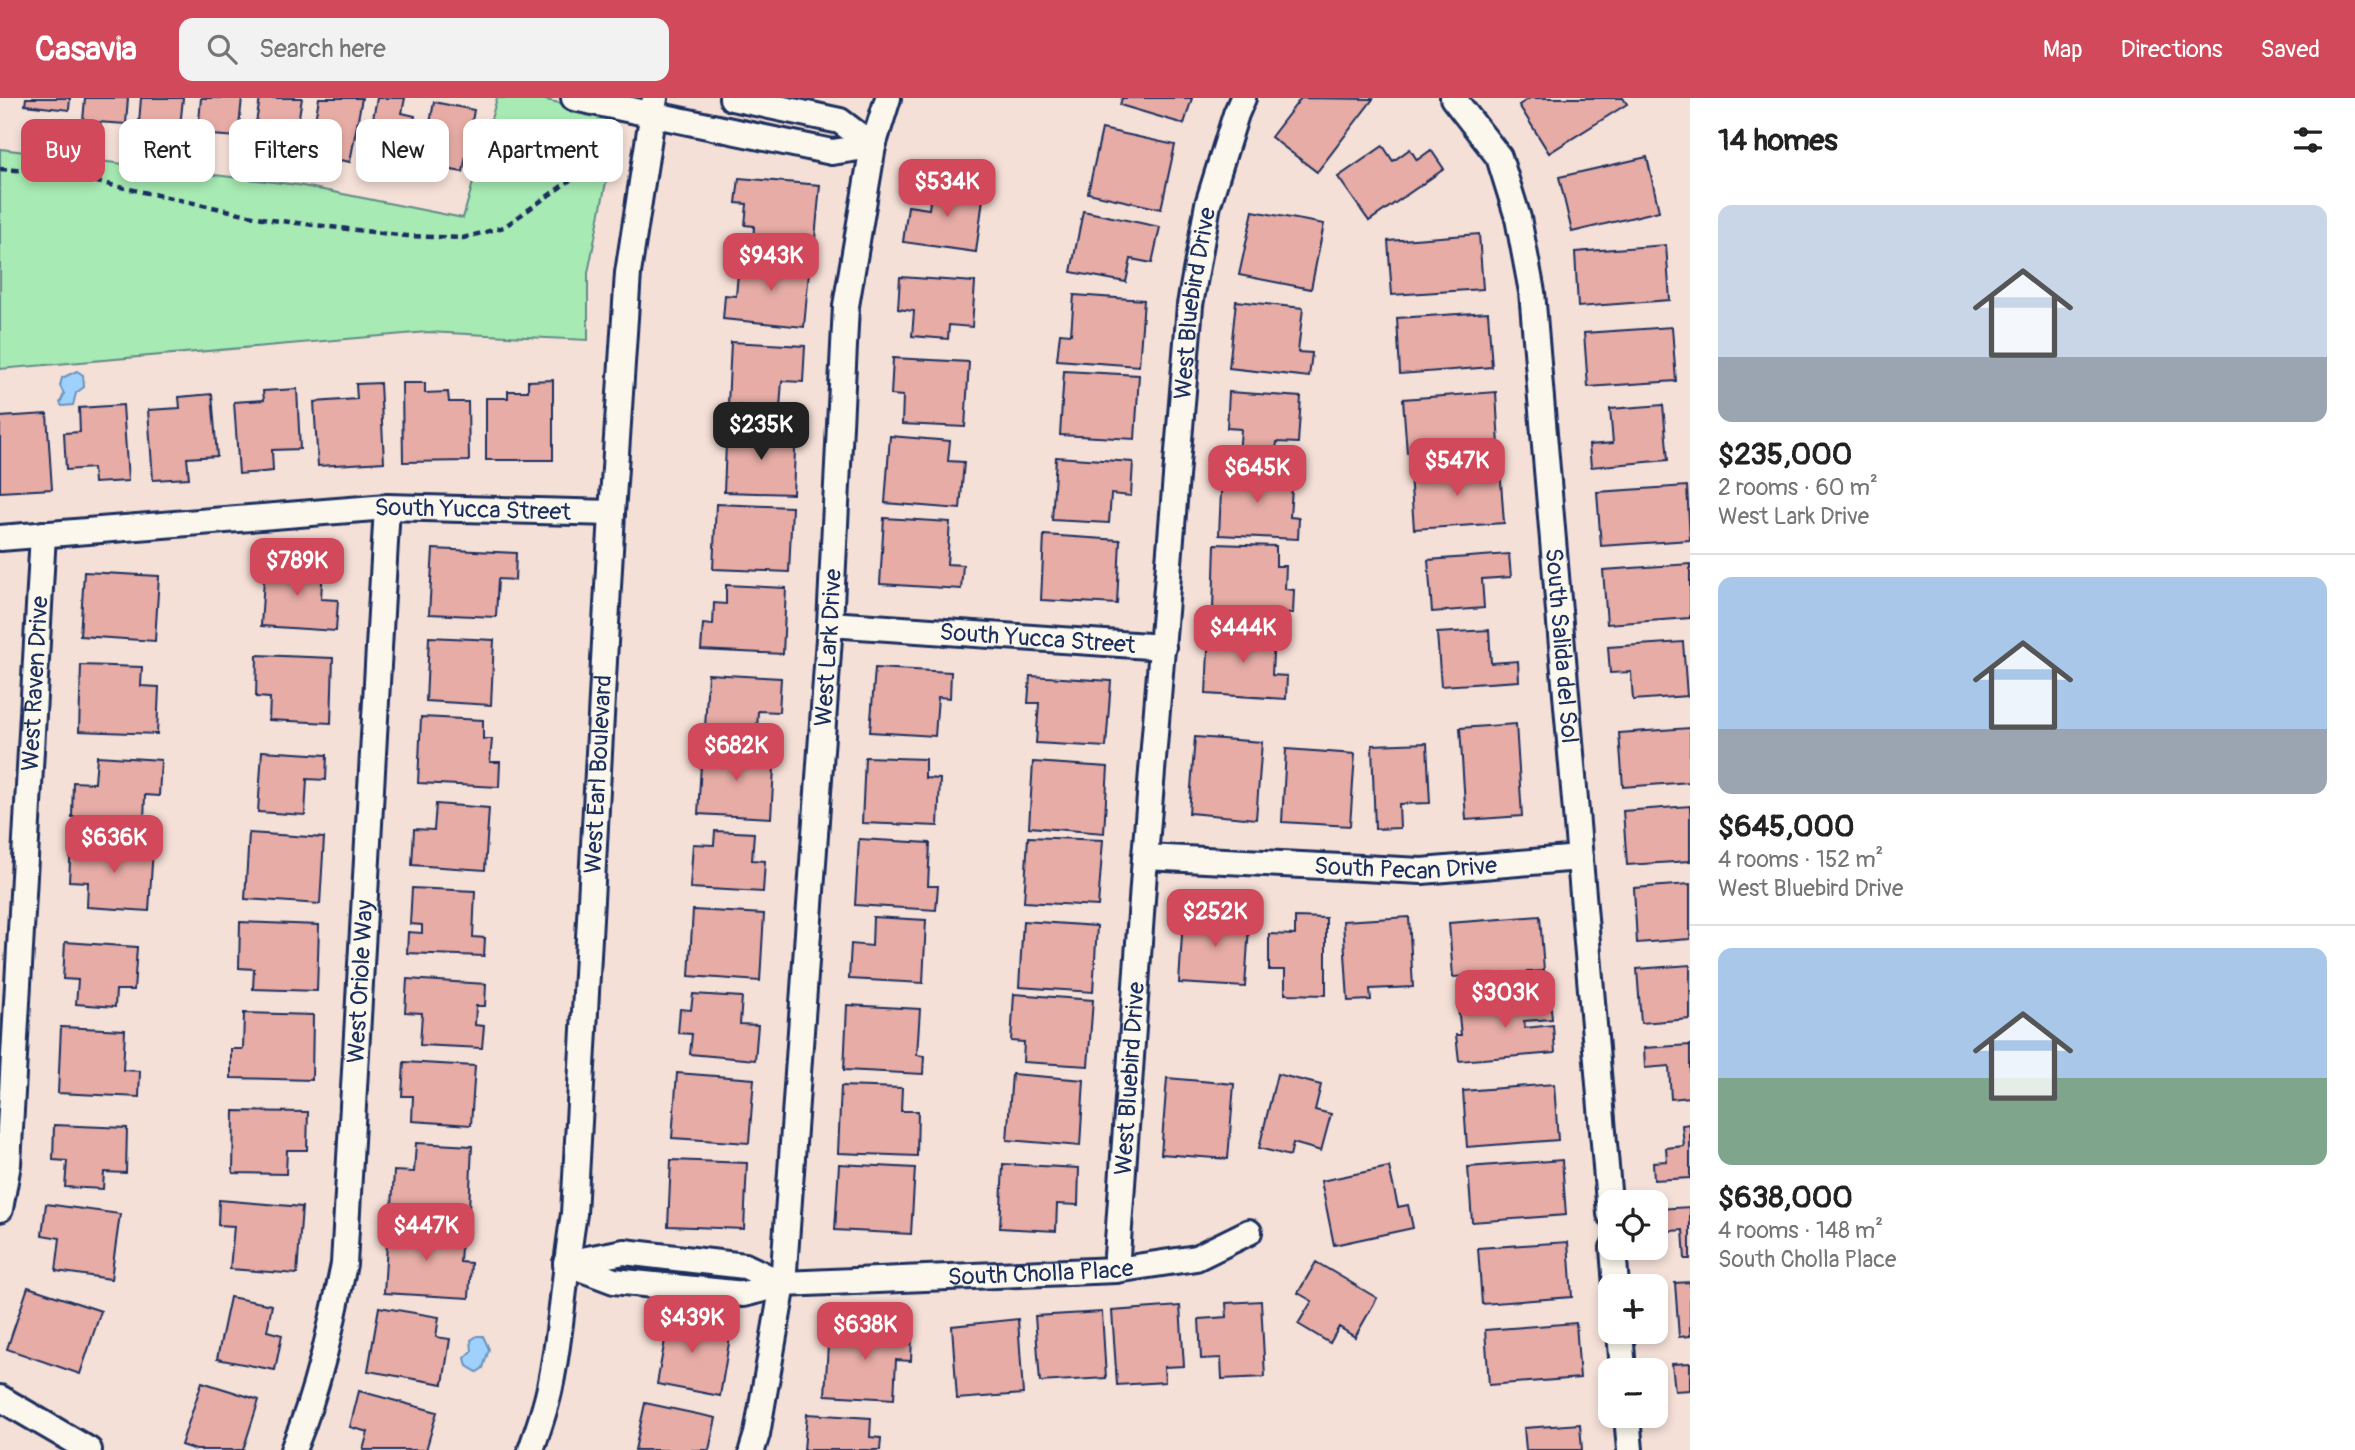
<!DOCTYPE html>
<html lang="en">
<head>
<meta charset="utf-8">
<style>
	body { margin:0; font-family:Pangolin,sans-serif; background:#f2f2f2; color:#222; height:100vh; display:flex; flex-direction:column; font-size:26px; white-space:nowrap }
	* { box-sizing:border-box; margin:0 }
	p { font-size:23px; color:#767676 }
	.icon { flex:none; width:38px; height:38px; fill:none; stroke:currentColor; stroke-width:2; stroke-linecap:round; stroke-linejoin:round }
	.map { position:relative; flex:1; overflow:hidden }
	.sheet { display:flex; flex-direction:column; background:#fff; width:665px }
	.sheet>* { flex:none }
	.banner { position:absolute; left:21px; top:21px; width:665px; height:63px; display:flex; gap:14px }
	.tools { position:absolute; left:1598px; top:1092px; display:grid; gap:14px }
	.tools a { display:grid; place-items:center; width:70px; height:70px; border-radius:14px; background:#fff; box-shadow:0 4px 10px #0003; font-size:35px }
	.price { position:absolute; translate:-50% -60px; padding:0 16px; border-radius:14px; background:#d1495b; color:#fff; font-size:23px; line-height:46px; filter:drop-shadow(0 2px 4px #0008) }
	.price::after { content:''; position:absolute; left:50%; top:42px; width:21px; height:16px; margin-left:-10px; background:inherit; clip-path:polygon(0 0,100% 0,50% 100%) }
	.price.on { background:#222; color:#fff }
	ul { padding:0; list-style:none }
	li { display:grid; align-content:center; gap:14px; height:371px; padding:0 28px }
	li+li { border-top:2px solid #e0e0e0 }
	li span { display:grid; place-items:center; height:217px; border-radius:14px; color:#555 }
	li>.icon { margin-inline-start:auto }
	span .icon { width:126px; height:126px; fill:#fffc; stroke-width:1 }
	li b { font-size:30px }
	h2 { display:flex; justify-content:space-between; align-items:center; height:84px; padding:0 28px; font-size:30px }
	.chip { padding:0 24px; border-radius:14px; background:#fff; box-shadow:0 4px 10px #0003; font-size:24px; line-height:63px }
	.chip.on { background:#d1495b; color:#fff }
	header { display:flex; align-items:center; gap:42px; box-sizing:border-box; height:98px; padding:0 35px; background:#d1495b; color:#fff }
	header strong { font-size:33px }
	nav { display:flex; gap:38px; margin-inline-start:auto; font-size:24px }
	.search { width:490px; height:63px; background:#f2f2f2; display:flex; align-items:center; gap:18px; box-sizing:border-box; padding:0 24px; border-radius:14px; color:#767676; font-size:26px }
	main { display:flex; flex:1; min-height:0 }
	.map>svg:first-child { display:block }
	.green { fill:#a7eab3; stroke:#618c88; stroke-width:2 }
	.water { fill:#9ed2fc; stroke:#6a91bd; stroke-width:2 }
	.building { fill:#e6aca5; stroke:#1b2f5e; stroke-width:2 }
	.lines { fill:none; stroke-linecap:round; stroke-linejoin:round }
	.minor-casing { stroke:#1b2f5e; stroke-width:30 }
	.path { stroke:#1b2f5e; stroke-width:4.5; stroke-dasharray:7 5; stroke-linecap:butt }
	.minor { stroke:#fbf7ec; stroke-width:24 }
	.labels { text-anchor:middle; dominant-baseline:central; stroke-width:6; stroke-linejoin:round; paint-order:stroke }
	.street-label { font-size:24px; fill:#1b2f5e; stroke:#fbf7ec }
</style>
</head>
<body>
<header>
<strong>Casavia</strong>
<div class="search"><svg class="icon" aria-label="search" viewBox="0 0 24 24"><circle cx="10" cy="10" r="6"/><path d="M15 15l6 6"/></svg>Search here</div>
<nav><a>Map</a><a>Directions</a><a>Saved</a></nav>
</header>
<main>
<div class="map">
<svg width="1690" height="1352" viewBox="0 0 1690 1352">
	<rect width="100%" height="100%" fill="#f5e0d7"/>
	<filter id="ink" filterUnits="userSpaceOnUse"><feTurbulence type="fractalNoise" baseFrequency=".0143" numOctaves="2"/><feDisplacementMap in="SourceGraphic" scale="14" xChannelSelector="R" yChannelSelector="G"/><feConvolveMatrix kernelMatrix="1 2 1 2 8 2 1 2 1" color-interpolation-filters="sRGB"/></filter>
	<g filter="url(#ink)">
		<path class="green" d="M 497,0 L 538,0 L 606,16 L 616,34 L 588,175 L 588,242 L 427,234 L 0,271 L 0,51 L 298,87 L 463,120 Z"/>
		<path class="water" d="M 77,273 L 83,277 L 84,289 L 76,295 L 73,307 L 62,308 L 60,305 L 64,296 L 60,288 L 62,280 Z
			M 477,1238 L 483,1238 L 489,1251 L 483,1270 L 477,1274 L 467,1268 L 465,1260 L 472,1253 L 471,1242 Z"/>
		<path class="building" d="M 26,0 L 70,0 L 69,12 L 25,7 Z
			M 85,0 L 128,0 L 126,26 L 83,23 Z
			M 141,0 L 183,0 L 180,29 L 139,25 Z
			M 201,0 L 242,0 L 238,39 L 198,36 Z
			M 260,0 L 302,0 L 297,31 L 256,25 Z
			M 319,0 L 362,0 L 350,64 L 309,56 Z
			M 377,0 L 405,0 L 402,15 L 415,18 L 405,69 L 365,61 Z
			M 1122,0 L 1192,0 L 1184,26 L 1120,7 Z
			M 1301,0 L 1373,1 L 1317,74 L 1271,39 Z
			M 1530,0 L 1623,0 L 1627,6 L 1549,55 L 1519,7 Z
			M 434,4 L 474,12 L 463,74 L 422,67 Z
			M 1102,31 L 1175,47 L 1161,111 L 1088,95 Z
			M 1383,48 L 1393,63 L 1410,51 L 1417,62 L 1431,52 L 1444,71 L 1369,123 L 1338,79 Z
			M 1647,59 L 1659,113 L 1572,134 L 1559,79 Z
			M 739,80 L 820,87 L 814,152 L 753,146 L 754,128 L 745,127 L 747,106 L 736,105 Z
			M 932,86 L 984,93 L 976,154 L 903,144 L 908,108 L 929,111 Z
			M 1083,113 L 1160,129 L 1152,165 L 1131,161 L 1126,184 L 1071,174 Z
			M 1253,113 L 1324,126 L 1311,191 L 1239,177 Z
			M 1479,136 L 1483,191 L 1392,197 L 1388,143 Z
			M 1666,147 L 1670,202 L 1578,209 L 1575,154 Z
			M 751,158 L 810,163 L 804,229 L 723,221 L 725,197 L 736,198 L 738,175 L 749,176 Z
			M 900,179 L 975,184 L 972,229 L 949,227 L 948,241 L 912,238 L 914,213 L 898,211 Z
			M 1074,197 L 1144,202 L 1139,268 L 1057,262 L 1060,235 L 1071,236 Z
			M 1236,203 L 1303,210 L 1298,254 L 1312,255 L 1309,279 L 1229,270 Z
			M 1488,214 L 1492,269 L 1400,276 L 1397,220 Z
			M 1672,229 L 1676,283 L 1588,289 L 1584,235 Z
			M 731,244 L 805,248 L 803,284 L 782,283 L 780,310 L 728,307 Z
			M 893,260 L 969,264 L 965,329 L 902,326 L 903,298 L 891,297 Z
			M 1064,273 L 1139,277 L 1135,341 L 1060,337 Z
			M 553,282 L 553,362 L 486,362 L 486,300 L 508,300 L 508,293 L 528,293 L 528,283 Z
			M 380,285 L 384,364 L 318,368 L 314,304 L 357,301 L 356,286 Z
			M 402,285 L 425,285 L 425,295 L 448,294 L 449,304 L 468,304 L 469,363 L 403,364 Z
			M 297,291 L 300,351 L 272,352 L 273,373 L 239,376 L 234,304 L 264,302 L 263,293 Z
			M 1229,294 L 1301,299 L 1298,345 L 1277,344 L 1275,359 L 1239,357 L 1241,331 L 1227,330 Z
			M 1496,294 L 1499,348 L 1407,355 L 1403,301 Z
			M 212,296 L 217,358 L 187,360 L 189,380 L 153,382 L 148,312 L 180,310 L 179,299 Z
			M 123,307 L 128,383 L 94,385 L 93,370 L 66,372 L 64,335 L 80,334 L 79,310 Z
			M 1663,307 L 1668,362 L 1591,369 L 1589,347 L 1613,345 L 1610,311 Z
			M 47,316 L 52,391 L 0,394 L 0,319 Z
			M 738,329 L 796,331 L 793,396 L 724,394 L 726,346 L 738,346 Z
			M 890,338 L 950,343 L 948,363 L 964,364 L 960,411 L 885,405 Z
			M 1056,359 L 1133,364 L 1131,398 L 1111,396 L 1109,425 L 1052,422 Z
			M 1500,370 L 1504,425 L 1414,431 L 1410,376 Z
			M 1222,372 L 1293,376 L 1290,419 L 1299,420 L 1298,441 L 1219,437 Z
			M 1687,388 L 1690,442 L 1601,448 L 1597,394 Z
			M 716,406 L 792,409 L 789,474 L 713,471 Z
			M 884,420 L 950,424 L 947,466 L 963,467 L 961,491 L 880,486 Z
			M 1044,437 L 1120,442 L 1117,506 L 1041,502 Z
			M 1215,446 L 1276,448 L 1276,468 L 1286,468 L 1285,491 L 1294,492 L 1293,515 L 1213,512 Z
			M 433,451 L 516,455 L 515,482 L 498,481 L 496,519 L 429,516 Z
			M 1509,456 L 1511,479 L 1482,481 L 1484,510 L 1432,514 L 1428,462 Z
			M 265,464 L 323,468 L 321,501 L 338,502 L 336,533 L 261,528 Z
			M 1690,466 L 1690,520 L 1607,526 L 1603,472 Z
			M 84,474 L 159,478 L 155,543 L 80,538 Z
			M 726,487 L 786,490 L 783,556 L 701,552 L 703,526 L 713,527 L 714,505 L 726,506 Z
			M 1209,531 L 1274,534 L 1272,577 L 1287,578 L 1286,601 L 1206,596 Z
			M 1489,532 L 1491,565 L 1518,563 L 1519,583 L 1441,588 L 1437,535 Z
			M 429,539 L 494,542 L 491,607 L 426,603 Z
			M 1683,544 L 1687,598 L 1633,602 L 1631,574 L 1610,575 L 1608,549 Z
			M 257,557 L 333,560 L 331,625 L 269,622 L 270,600 L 256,599 Z
			M 81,567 L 142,569 L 141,588 L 159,589 L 157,636 L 79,633 Z
			M 875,570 L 951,574 L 950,600 L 938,599 L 935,638 L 870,634 Z
			M 708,576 L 781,580 L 779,614 L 758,613 L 757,633 L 705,630 Z
			M 1030,578 L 1111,583 L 1106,649 L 1036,645 L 1039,605 L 1028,605 Z
			M 421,619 L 483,622 L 483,641 L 492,641 L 490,664 L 500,664 L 499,689 L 418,685 Z
			M 1516,626 L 1522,718 L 1466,722 L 1460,630 Z
			M 1690,630 L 1690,684 L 1623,689 L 1619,635 Z
			M 1195,639 L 1262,644 L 1256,721 L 1189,715 Z
			M 1427,645 L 1430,705 L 1399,706 L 1400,730 L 1375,731 L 1372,647 Z
			M 702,650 L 775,654 L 771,720 L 698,716 Z
			M 1286,651 L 1355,656 L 1350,728 L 1282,724 Z
			M 262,653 L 327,657 L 326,682 L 307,681 L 305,717 L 258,714 Z
			M 97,658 L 161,662 L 159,698 L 145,697 L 144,723 L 72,719 L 73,684 L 95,685 Z
			M 865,659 L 925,661 L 925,680 L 940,681 L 938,728 L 862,725 Z
			M 1033,664 L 1108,669 L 1104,735 L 1029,729 Z
			M 436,706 L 489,710 L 485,772 L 412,767 L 414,731 L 434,732 Z
			M 1690,708 L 1690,763 L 1627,767 L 1623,713 Z
			M 715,733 L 754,735 L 752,762 L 765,763 L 763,794 L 690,790 L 693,746 L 714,747 Z
			M 249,735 L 324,740 L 320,806 L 245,801 Z
			M 1028,739 L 1103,742 L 1098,808 L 1024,804 Z
			M 859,741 L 930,745 L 928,788 L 938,788 L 936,812 L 855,807 Z
			M 71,745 L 153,750 L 149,813 L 87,809 L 88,784 L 69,783 Z
			M 1690,786 L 1690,841 L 1637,845 L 1634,790 Z
			M 412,790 L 475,793 L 473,839 L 485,840 L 484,858 L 407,855 L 408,834 L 422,835 L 422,827 L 410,826 Z
			M 1206,811 L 1250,813 L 1245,889 L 1179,885 L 1183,820 L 1205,821 Z
			M 693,812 L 764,816 L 760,883 L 689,878 Z
			M 1540,818 L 1544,873 L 1453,879 L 1449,825 Z
			M 873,819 L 926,822 L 923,885 L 849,881 L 851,846 L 872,848 Z
			M 1295,819 L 1326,820 L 1326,897 L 1285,896 L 1285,872 L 1269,872 L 1269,836 L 1295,837 Z
			M 1409,819 L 1413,889 L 1370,891 L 1371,902 L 1348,903 L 1343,823 Z
			M 1023,823 L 1097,828 L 1093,894 L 1019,889 Z
			M 240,824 L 319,827 L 317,893 L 253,891 L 254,871 L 239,870 Z
			M 65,844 L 137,849 L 134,892 L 116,892 L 115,909 L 76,906 L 78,882 L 63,881 Z
			M 1690,867 L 1690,921 L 1641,925 L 1637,871 Z
			M 407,881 L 486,886 L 485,908 L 476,908 L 475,927 L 484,928 L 482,950 L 420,947 L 422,915 L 405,914 Z
			M 693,896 L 742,899 L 740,926 L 758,927 L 755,962 L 690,956 L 692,936 L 678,935 L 680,911 L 691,912 Z
			M 1014,896 L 1093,902 L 1088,968 L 1023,964 L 1024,944 L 1011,943 Z
			M 1550,899 L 1552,921 L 1524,923 L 1525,930 L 1553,927 L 1555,955 L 1459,963 L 1456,937 L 1461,937 L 1458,908 Z
			M 847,907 L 920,911 L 917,957 L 924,958 L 923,976 L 844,972 Z
			M 244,915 L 313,917 L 312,982 L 231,980 L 231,951 L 243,951 Z
			M 61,929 L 125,932 L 123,972 L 140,973 L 139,999 L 58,995 Z
			M 1690,947 L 1690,999 L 1671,1001 L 1669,968 L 1645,970 L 1644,950 Z
			M 404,964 L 475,968 L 471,1027 L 412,1023 L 413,998 L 402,998 Z
			M 677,975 L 754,981 L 749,1045 L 672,1040 Z
			M 1012,976 L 1084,982 L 1080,1048 L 1007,1042 Z
			M 1277,976 L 1321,987 L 1315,1012 L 1331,1016 L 1321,1053 L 1293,1045 L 1290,1058 L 1259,1050 Z
			M 1167,980 L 1234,986 L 1228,1061 L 1161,1056 Z
			M 1554,986 L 1558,1042 L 1467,1049 L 1463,993 Z
			M 841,988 L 902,990 L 901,1013 L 918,1013 L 917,1058 L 838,1055 Z
			M 234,1013 L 308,1014 L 307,1052 L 287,1052 L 286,1076 L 233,1075 Z
			M 1690,1026 L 1690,1080 L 1654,1082 L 1653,1064 L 1667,1063 L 1666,1050 L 1684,1048 L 1682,1027 Z
			M 54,1027 L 127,1030 L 126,1075 L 104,1074 L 103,1091 L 65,1089 L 67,1063 L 53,1062 Z
			M 416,1045 L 472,1048 L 469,1111 L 392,1108 L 394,1073 L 414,1074 Z
			M 671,1062 L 747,1065 L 744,1131 L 668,1128 Z
			M 1562,1062 L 1566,1117 L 1472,1124 L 1468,1069 Z
			M 839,1066 L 915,1070 L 911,1136 L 835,1132 Z
			M 1003,1066 L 1079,1070 L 1078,1107 L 1057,1106 L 1056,1133 L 1000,1130 Z
			M 1389,1069 L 1398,1109 L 1408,1107 L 1413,1130 L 1334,1147 L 1321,1083 Z
			M 219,1102 L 302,1109 L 297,1176 L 230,1171 L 234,1128 L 218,1127 Z
			M 46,1106 L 120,1116 L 111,1181 L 56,1173 L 60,1140 L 42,1137 Z
			M 1690,1109 L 1690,1161 L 1685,1161 L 1683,1132 L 1658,1134 L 1657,1111 Z
			M 388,1129 L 462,1133 L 460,1164 L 471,1165 L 469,1200 L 384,1195 Z
			M 1568,1144 L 1572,1199 L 1482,1206 L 1478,1150 Z
			M 1316,1164 L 1377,1200 L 1355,1239 L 1339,1229 L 1330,1245 L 1298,1226 L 1312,1203 L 1298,1195 Z
			M 1690,1184 L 1690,1238 L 1679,1239 L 1675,1185 Z
			M 28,1189 L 101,1213 L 80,1276 L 7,1251 Z
			M 230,1199 L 272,1207 L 267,1233 L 282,1237 L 275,1272 L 217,1261 Z
			M 1261,1203 L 1265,1279 L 1222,1281 L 1221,1260 L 1201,1261 L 1199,1221 L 1227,1219 L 1226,1205 Z
			M 1180,1208 L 1184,1268 L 1164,1269 L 1165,1284 L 1117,1287 L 1112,1213 Z
			M 379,1209 L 439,1219 L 436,1239 L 450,1241 L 443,1286 L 368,1273 Z
			M 1102,1214 L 1106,1280 L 1040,1284 L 1035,1218 Z
			M 655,1218 L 731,1233 L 720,1298 L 657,1286 L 665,1242 L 651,1239 Z
			M 1018,1221 L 1023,1296 L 957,1301 L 952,1228 Z
			M 1576,1225 L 1580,1280 L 1489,1287 L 1485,1232 Z
			M 829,1230 L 912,1236 L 911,1263 L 896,1262 L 894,1301 L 825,1297 Z
			M 1690,1265 L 1690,1292 L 1675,1293 L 1672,1266 Z
			M 202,1284 L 259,1302 L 243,1352 L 196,1352 L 181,1347 Z
			M 359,1293 L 437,1314 L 426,1352 L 363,1352 L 368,1334 L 350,1329 Z
			M 645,1305 L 716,1320 L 709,1352 L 635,1352 Z
			M 807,1316 L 871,1320 L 870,1339 L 881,1340 L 880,1352 L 804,1352 Z
			M 1580,1326 L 1582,1352 L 1526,1352 L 1524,1330 Z"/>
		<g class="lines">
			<defs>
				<g id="minor">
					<path d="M 574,0 L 832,54 L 873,48"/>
					<path d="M 732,0 L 840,23 L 873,48"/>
					<path id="s1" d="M 1453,0 L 1499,59 L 1518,120 L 1532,194 L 1610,1116"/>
					<path id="s2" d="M 0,440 L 387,409 L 612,415"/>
					<path id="s3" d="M 830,526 L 1163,549"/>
					<path id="s4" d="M 1145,759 L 1422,773 L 1580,760"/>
					<path id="s5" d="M 0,1111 L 8,1066 L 43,436"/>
					<path d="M 1613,1150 L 1616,1188"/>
					<path id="s6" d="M 566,1165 L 614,1183 L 744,1196 L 783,1186 L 1116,1172 L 1196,1160 L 1249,1134"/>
					<path d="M 566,1165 L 624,1154 L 745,1168 L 783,1186"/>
					<path id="s7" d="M 1116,1172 L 1145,759 L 1190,207 L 1208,106 L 1236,16 L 1243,0"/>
					<path d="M 1620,1234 L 1623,1272"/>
					<path d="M 0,1300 L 89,1352"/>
					<path d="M 1627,1318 L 1630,1352"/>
					<path id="s8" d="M 293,1352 C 318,1292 331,1230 344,1166 L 387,409"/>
					<path id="s9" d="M 531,1352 C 538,1331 546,1310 550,1289 C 562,1232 564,1174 574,1116 L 612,415 L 628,175 L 655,0"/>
					<path id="s10" d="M 752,1352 L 757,1336 L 783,1186 L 830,526 L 846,208 L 873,48 L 888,0"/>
				</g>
			</defs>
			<use href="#minor" class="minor-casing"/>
			<path class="path" d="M 0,71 L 45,74 L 88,82 L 272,122 L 407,138 L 463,140 L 504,129 L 586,71 L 621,63"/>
			<use href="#minor" class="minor"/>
		</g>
	</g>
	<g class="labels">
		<g class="street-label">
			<text stroke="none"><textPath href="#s7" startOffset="970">West Bluebird Drive</textPath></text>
			<text stroke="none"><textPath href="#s2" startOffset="474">South Yucca Street</textPath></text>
			<text stroke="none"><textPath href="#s3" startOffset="208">South Yucca Street</textPath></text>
			<text stroke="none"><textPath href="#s1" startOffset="569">South Salida del Sol</textPath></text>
			<text stroke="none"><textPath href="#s10" startOffset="807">West Lark Drive</textPath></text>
			<text stroke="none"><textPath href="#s5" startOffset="527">West Raven Drive</textPath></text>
			<text stroke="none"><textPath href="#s9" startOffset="681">West Earl Boulevard</textPath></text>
			<text stroke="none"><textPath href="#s4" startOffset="261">South Pecan Drive</textPath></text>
			<text stroke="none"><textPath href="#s8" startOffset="476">West Oriole Way</textPath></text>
			<text stroke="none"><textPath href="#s7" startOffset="192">West Bluebird Drive</textPath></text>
			<text stroke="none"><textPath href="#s6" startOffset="480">South Cholla Place</textPath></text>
		</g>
	</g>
</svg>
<div class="tools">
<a><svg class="icon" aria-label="locate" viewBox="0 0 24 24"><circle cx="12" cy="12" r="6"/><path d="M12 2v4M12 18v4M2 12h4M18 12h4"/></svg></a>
<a>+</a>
<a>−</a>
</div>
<b class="price" style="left:947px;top:121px">$534K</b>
<b class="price" style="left:771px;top:195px">$943K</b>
<b class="price on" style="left:761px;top:364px">$235K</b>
<b class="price" style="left:1457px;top:400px">$547K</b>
<b class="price" style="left:1257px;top:407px">$645K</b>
<b class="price" style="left:297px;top:500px">$789K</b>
<b class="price" style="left:1243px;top:567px">$444K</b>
<b class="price" style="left:736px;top:685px">$682K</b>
<b class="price" style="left:114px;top:777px">$636K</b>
<b class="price" style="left:1215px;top:851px">$252K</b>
<b class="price" style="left:1505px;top:932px">$303K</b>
<b class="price" style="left:426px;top:1165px">$447K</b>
<b class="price" style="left:692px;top:1257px">$439K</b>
<b class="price" style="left:865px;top:1264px">$638K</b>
<div class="banner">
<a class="chip on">Buy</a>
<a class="chip">Rent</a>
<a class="chip">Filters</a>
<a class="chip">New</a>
<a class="chip">Apartment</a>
</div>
</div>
<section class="sheet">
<h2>14 homes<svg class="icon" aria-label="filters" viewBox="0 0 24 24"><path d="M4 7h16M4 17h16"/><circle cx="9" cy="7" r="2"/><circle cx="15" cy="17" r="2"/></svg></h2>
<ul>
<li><span style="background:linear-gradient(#c9d6e8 70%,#9aa5b1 0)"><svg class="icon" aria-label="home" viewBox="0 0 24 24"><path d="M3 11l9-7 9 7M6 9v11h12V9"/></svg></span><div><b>$235,000</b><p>2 rooms · 60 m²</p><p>West Lark Drive</p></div></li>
<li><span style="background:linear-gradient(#a9c7e8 70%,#9aa5b1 0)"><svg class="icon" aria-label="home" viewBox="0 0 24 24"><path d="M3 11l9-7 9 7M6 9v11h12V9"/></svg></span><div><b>$645,000</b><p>4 rooms · 152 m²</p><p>West Bluebird Drive</p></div></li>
<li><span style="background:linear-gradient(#a9c7e8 60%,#7fa58c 0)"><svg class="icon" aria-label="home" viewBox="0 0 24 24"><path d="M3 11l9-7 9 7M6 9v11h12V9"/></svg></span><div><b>$638,000</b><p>4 rooms · 148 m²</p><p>South Cholla Place</p></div></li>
</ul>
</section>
</main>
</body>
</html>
